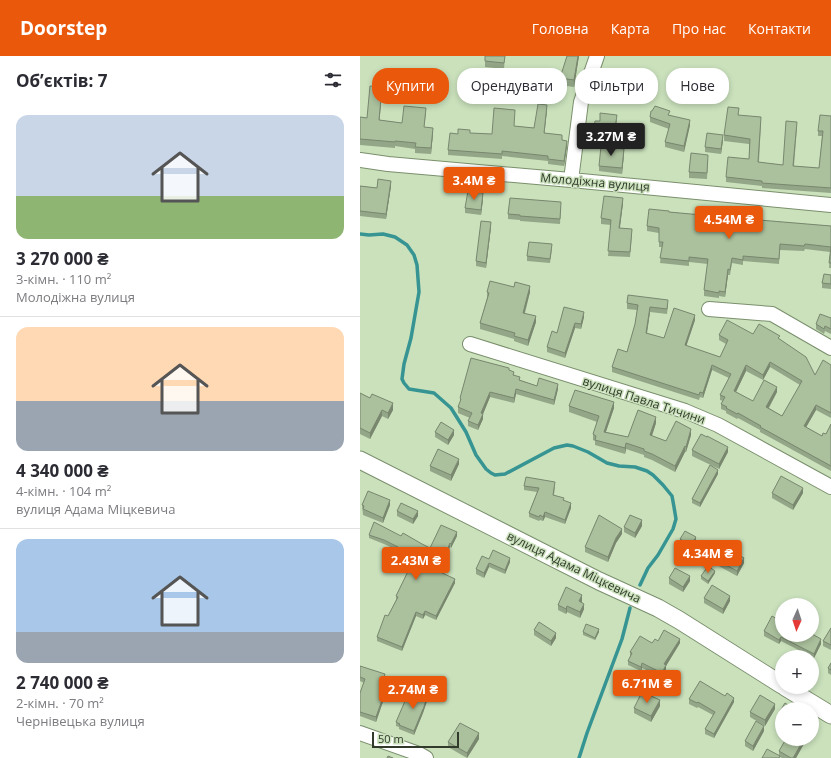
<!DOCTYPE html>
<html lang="uk">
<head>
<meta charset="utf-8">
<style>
	body { margin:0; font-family:"Open Sans",sans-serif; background:#f2f2f3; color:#2b2b33; height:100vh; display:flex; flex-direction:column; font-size:15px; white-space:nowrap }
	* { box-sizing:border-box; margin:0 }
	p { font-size:13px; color:#7c7c81 }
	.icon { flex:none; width:22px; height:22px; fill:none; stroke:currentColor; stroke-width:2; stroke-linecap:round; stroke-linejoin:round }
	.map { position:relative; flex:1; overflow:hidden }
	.panel { display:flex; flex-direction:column; background:#fff; width:360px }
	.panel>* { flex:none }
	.banner { position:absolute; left:12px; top:12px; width:380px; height:36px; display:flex; gap:8px }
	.needle { width:26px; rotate:183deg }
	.tools { position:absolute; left:415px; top:542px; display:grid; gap:8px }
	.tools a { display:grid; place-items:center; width:44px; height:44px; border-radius:50%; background:#fff; box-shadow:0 2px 6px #0003; font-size:20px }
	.scale { position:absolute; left:12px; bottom:10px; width:87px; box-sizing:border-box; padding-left:4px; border:2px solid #313a2b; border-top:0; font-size:11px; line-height:14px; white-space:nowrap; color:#313a2b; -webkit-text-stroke:3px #cae1bc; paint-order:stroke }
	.price { position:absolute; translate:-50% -34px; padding:0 9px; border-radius:4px; background:#ea580c; color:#fff; font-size:13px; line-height:26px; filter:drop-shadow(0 1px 2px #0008) }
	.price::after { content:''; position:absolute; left:50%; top:24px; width:12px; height:9px; margin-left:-6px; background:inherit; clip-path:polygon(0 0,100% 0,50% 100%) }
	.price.active { background:#222; color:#fff }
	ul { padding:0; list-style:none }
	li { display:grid; align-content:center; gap:8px; height:212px; padding:0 16px }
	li+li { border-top:1px solid #e1e1e2 }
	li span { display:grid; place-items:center; height:124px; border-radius:12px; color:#555 }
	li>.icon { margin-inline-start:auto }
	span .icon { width:72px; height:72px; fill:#fffc; stroke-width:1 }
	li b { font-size:17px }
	h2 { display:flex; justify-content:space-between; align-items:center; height:48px; padding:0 16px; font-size:17px }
	.pill { padding:0 14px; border-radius:16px; background:#fff; box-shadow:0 2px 6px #0003; font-size:14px; line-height:36px }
	.pill.active { background:#ea580c; color:#fff }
	header { display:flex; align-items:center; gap:24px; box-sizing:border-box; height:56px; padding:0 20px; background:#ea580c; color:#fff }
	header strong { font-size:19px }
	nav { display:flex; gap:22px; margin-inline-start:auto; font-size:14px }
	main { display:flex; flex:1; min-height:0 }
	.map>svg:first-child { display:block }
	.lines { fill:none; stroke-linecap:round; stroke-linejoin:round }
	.stream { stroke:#369493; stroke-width:3.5 }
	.minor-casing { stroke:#7a8f6c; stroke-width:16 }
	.tertiary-casing { stroke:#7a8f6c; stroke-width:19 }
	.minor { stroke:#fff; stroke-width:14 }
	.tertiary { stroke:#fff; stroke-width:17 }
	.wall { fill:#93a687; fill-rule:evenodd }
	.shaded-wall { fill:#78876e }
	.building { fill:#abc19d; stroke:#78876e; fill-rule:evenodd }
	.labels { text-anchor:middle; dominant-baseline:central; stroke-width:3; stroke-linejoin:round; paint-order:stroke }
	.street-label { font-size:12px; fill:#313a2b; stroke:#cae1bc }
</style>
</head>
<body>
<header>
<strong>Doorstep</strong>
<nav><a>Головна</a><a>Карта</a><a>Про нас</a><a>Контакти</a></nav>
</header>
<main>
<section class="panel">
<h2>Об’єктів: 7<svg class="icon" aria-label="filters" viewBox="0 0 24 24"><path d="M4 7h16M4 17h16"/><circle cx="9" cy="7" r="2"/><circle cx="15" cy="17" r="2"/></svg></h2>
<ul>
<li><span style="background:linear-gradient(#c9d6e8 65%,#8fb573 0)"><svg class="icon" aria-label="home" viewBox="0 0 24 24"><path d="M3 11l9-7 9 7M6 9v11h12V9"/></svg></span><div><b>3 270 000 ₴</b><p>3-кімн. · 110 m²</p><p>Молодіжна вулиця</p></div></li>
<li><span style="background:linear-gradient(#ffd9b3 60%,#9aa5b1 0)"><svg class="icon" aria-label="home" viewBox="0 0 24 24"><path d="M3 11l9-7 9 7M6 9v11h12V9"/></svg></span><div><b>4 340 000 ₴</b><p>4-кімн. · 104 m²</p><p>вулиця Адама Міцкевича</p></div></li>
<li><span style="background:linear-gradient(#a9c7e8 75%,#9aa5b1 0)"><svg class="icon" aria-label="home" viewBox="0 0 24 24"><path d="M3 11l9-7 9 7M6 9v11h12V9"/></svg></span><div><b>2 740 000 ₴</b><p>2-кімн. · 70 m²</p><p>Чернівецька вулиця</p></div></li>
</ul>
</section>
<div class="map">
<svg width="471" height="702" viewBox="0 0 471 702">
	<rect width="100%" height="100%" fill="#cae1bc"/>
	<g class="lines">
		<path class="stream" d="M 0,178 L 9,179 L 23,178 L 35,181 L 47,189 L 54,199 L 57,209 L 59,236 L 51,282 L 44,308 L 42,323 L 44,327 L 49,333 L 74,337 L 91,352 L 106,376 L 116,399 L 126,413 L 131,417 L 135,419 L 145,418 L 194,392 L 207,389 L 213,390 L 228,396 L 247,407 L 259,410 L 275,411 L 287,415 L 293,419 L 303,429 L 312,440 L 314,451 L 316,463 L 313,473 L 298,499 L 288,512 L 280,529
			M 219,702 L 227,677 L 262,583 L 270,552"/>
		<defs>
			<path id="minor" d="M 0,104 L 28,108 L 211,124 L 471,149
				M 211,124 L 221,46 L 237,0
				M 349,253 L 412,258 L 471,292
				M 110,288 L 325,355 L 358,369 L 471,431
				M 0,677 L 59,698 L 66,702"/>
			<path id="tertiary" d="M 0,404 L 239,525 L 298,552 L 319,564 L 422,629
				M 425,631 L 471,659"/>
		</defs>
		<use href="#minor" class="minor-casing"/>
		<use href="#tertiary" class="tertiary-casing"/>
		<use href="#minor" class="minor"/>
		<use href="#tertiary" class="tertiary"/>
	</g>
	<path class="wall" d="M 145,0 L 144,13 L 125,11 L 125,5 Z
		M 207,0 L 219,0 L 214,31 L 200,29 L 200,22 Z
		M 22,37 L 19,64 L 42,67 L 66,58 L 64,71 L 73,77 L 71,98 L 55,97 L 55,93 L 35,90 L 35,92 L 0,89 L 0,61 L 7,62 Z
		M 187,54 L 184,77 L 202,84 L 207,90 L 204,110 L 188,108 L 188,105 L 142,100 L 142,103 L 88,99 L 88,94 L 98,78 L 110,77 L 132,78 L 154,70 L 174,72 Z
		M 379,57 L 378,59 L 401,66 L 399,106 L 423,109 L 437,71 L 434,110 L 459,112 L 462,80 L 458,80 L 458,75 L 471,60 L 471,137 L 402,132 L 402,130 L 366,126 L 366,121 L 389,103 L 389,88 L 364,85 L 364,79 Z
		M 310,59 L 330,69 L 324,96 L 305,91 L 305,86 L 309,73 L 290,66 L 290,61 Z
		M 257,64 L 255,77 L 247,77 L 246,90 L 233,89 L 233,83 L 240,65 Z
		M 363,84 L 361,98 L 345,96 L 345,91 Z
		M 264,98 L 262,118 L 239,115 L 239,110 Z
		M 348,104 L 347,123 L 329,122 L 329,116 Z
		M 0,130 L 17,132 L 31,130 L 26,163 L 0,160 Z
		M 123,143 L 121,159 L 105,157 L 105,152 Z
		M 263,147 L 260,172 L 272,178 L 270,201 L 248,200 L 251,169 L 241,168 L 241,162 Z
		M 201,151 L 200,168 L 160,165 L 160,164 L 148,163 L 148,158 Z
		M 309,156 L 375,162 L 471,170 L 471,212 L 469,212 L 470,196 L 445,193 L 444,195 L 420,194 L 419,208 L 383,205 L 383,209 L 372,207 L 370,219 L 368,219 L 365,241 L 359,240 L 359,242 L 344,240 L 344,234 L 348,208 L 329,206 L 329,210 L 300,207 L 302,191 L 299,191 L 299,177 L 287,175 L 287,170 Z
		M 131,171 L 126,212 L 116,210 L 116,205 Z
		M 192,193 L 190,207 L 167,205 L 167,200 Z
		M 471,219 L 471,233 L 462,232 L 462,227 Z
		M 127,236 L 170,236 L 165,257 L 176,266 L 168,290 L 154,285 L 154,283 L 120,273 L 120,267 L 127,242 Z
		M 267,247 L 308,249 L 307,258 L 290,256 L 287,278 L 304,282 L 335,264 L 326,290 L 360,301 L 366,288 L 359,284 L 359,279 L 393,278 L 420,283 L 455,319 L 471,309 L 471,362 L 456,354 L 446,371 L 462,380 L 466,378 L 471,368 L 471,415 L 400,376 L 400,374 L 378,362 L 377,363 L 366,357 L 366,355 L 361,353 L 361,348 L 363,345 L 360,344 L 360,339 L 369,322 L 352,314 L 343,342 L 340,341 L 339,344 L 252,316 L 252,311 L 267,296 L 275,268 L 277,254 L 267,253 ZM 410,311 L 440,329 L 422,360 L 409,352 L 417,336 L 393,345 L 376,336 L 386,315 L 403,324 Z
		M 224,261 L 221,273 L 215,272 L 205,302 L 187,296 L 187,291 L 197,277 Z
		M 471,262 L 471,278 L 465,275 L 464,278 L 456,273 L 456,268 Z
		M 149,314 L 160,324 L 177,330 L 198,333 L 194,349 L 156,338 L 154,347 L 130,341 L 123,358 L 123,363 L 118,374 L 108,370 L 108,365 L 110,362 L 98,357 L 98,351 L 100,347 L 100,342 Z
		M 0,337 L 33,354 L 28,363 L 22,360 L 10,383 L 0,378 Z
		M 209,350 L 254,352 L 246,376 L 268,381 L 296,367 L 292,380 L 306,385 L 331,379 L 326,396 L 325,396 L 315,416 L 292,404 L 284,401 L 284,399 L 266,393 L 265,398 L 235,389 L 235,385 L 233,384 L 233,378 L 237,366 L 209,356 Z
		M 75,376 L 94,379 L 88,389 L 75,381 Z
		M 332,394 L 368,396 L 359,413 L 332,400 Z
		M 99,408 L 91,425 L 70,415 L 70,410 Z
		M 358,418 L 340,451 L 332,447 L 332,443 Z
		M 164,430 L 195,431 L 194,439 L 204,444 L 211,452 L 205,468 L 185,461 L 183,465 L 180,464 L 179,465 L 169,461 L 169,457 L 177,436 L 164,434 Z
		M 412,437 L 443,437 L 433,454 L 412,442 Z
		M 2,449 L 30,449 L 23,467 L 3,459 Z
		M 37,455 L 58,460 L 53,468 L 37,460 Z
		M 282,470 L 275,482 L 264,476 L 264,471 Z
		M 262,478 L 256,487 L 248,506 L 225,496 L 225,491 Z
		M 9,479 L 41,480 L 70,492 L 97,480 L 91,492 L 90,491 L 80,515 L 95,527 L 76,564 L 65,559 L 63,563 L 56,560 L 42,595 L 17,585 L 17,581 L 28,560 L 36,544 L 36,540 L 53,506 L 37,496 L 37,494 L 24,488 L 9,482 Z
		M 320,483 L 336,484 L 331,492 L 320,486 Z
		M 129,503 L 150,506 L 145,518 L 129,511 L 124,522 L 116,518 L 116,513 Z
		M 355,503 L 384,507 L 377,520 L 355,508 Z
		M 355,517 L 348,528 L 341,523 L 341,520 Z
		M 309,522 L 330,525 L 323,536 L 309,528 Z
		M 344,542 L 370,545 L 363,558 L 344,547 Z
		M 222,545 L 222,546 L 224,553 L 220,562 L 207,556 L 206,558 L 198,554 L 198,549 Z
		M 471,572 L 471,594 L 463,590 L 463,585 Z
		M 174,574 L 196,582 L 191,590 L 174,579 Z
		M 404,575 L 461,588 L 454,602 L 421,585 L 419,588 L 404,580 Z
		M 223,576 L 239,576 L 235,584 L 223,579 Z
		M 298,585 L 320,587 L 306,610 L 306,613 L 302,621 L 282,612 L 281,615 L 268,609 L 268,605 L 270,601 L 270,596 Z
		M 471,607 L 471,619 L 468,617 L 468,612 Z
		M 0,610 L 25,622 L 23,628 L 27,634 L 16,666 L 0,660 L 0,637 L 4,627 L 0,625 Z
		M 69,639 L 63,657 L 54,679 L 39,673 L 39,671 L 36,670 L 36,666 L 56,641 Z
		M 329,643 L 374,646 L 354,682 L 345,678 L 345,673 L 353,659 L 338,651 L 337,652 L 329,648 Z
		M 300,650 L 291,666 L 274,657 L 274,652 Z
		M 415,653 L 405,670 L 390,661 L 390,656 Z
		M 404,675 L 393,695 L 385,690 L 385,685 Z
		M 119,683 L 107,702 L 88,691 L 88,686 Z
		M 425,683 L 445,683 L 445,686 L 436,702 L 422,702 L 420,701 L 420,702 L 419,700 L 419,695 L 425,685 Z"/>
	<path class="shaded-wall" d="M 218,0 L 219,0 L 214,31 L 214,24 Z
		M 22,31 L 22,37 L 19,70 L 19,64 Z
		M 187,49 L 187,54 L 184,82 L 184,77 Z
		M 330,64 L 330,69 L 324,96 L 324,90 Z
		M 73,72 L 73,77 L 71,98 L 71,92 Z
		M 363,79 L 363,84 L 361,98 L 361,93 Z
		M 207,85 L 207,90 L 204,110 L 204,105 Z
		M 264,93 L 264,98 L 262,118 L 262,112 Z
		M 31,125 L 31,130 L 26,163 L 26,158 Z
		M 123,137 L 123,143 L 121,159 L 121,154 Z
		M 263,142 L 263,147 L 259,177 L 259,172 Z
		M 131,166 L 131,171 L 126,212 L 126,207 Z
		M 368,213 L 368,219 L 365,241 L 365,236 Z
		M 170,230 L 170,236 L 163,262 L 163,257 Z
		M 290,251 L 290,256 L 286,282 L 286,277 Z
		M 224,256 L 224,261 L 221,273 L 221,268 Z
		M 335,259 L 335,264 L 325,294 L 325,289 Z
		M 176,260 L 176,266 L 168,290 L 168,284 Z
		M 215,267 L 215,272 L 205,302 L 205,297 Z
		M 410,306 L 410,311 L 403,324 L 403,319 Z
		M 352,309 L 352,314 L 343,342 L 343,337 Z
		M 386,309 L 386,315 L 374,340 L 374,335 Z
		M 198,328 L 198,333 L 194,349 L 194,344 Z
		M 417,331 L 417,336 L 406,356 L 406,351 Z
		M 156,333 L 156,338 L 154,347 L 154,342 Z
		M 130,336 L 130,341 L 121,363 L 121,357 Z
		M 254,346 L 254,352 L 244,381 L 244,376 Z
		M 33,347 L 33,354 L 28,363 L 28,357 Z
		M 456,349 L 456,354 L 444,375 L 444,370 Z
		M 22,354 L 22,360 L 10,383 L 10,377 Z
		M 123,358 L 123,363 L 118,374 L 118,369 Z
		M 296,361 L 296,367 L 290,385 L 290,379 Z
		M 331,373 L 331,379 L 326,396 L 326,391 Z
		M 94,374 L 94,379 L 88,389 L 88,384 Z
		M 266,387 L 266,393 L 265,398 L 265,392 Z
		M 325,390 L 325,396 L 315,416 L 315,410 Z
		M 368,391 L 368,396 L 359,413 L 359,408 Z
		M 99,403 L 99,408 L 91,425 L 91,419 Z
		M 358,414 L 358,418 L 340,451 L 340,447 Z
		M 443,432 L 443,437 L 433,454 L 433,449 Z
		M 30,444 L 30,449 L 23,467 L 23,462 Z
		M 211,447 L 211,452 L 205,468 L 205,464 Z
		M 58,455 L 58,460 L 53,468 L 53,463 Z
		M 185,456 L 185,461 L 183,465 L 183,461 Z
		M 282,464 L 282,470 L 275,482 L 275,477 Z
		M 262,473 L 262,478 L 256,487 L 248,506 L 248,501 L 256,482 Z
		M 97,476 L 97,480 L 91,492 L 91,488 Z
		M 336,481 L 336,484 L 331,492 L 331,489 Z
		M 90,487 L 90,491 L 78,519 L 78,515 Z
		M 150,502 L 150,506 L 145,518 L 145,514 Z
		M 384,502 L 384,507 L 377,520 L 377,515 Z
		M 129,507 L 129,511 L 124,522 L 124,517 Z
		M 355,515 L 355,517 L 348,528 L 348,525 Z
		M 330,520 L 330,525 L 323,536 L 323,531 Z
		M 95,523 L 95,527 L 76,564 L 76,560 Z
		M 222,539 L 222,545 L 219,551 L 219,545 Z
		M 370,540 L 370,545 L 363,558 L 363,553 Z
		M 224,548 L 224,553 L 220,562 L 220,556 Z
		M 207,550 L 207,556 L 206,558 L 206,553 Z
		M 65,555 L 65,559 L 63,563 L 63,559 Z
		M 56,556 L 56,560 L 42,595 L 42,591 Z
		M 456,560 L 456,565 L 452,571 L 452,567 Z
		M 239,573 L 239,576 L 235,584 L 235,582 Z
		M 196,577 L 196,582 L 191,590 L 191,585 Z
		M 421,581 L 421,585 L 419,588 L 419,584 Z
		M 320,583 L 320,587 L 306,610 L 306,613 L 302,621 L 302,617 L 304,608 Z
		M 461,583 L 461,588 L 454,602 L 454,598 Z
		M 282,607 L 282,612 L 281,615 L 281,611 Z
		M 25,618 L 25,622 L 22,632 L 22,628 Z
		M 27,630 L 27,634 L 16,666 L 16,661 Z
		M 69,635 L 69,639 L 63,657 L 63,654 Z
		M 374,642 L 374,646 L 354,682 L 354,678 Z
		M 300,644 L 300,650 L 291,666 L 291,660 Z
		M 415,648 L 415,653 L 405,670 L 405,664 Z
		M 63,653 L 63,657 L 54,679 L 54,675 Z
		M 404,670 L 404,675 L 393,695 L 393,690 Z
		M 119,677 L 119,683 L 107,702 L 107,697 Z
		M 444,683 L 445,683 L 445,686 L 436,702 L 433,702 Z"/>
	<path class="building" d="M 125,0 L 145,0 L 144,7 L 125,5 Z
		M 207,0 L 218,0 L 214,24 L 200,22 Z
		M 10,30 L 22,31 L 19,64 L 42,67 L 44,50 L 66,52 L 64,71 L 73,72 L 71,92 L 55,91 L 56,87 L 35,85 L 35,86 L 0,83 L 0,61 L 7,62 Z
		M 178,48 L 187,49 L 184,77 L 202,79 L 202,84 L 207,85 L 204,105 L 188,103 L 188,100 L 142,95 L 142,98 L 88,94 L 90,77 L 98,78 L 98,73 L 110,74 L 110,77 L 132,78 L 134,52 L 155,54 L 154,70 L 174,72 Z
		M 295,50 L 310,55 L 308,59 L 330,64 L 324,90 L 305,86 L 310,68 L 290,61 L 291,55 L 292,55 Z
		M 368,51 L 379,52 L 378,59 L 401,61 L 398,106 L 423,109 L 426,65 L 437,66 L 433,110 L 459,112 L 463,75 L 458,75 L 460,59 L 471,60 L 471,132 L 402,127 L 402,125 L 366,121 L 368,101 L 389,103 L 390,83 L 364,79 Z
		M 240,57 L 257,59 L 255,72 L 247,71 L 246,85 L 233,83 L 235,65 L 240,65 Z
		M 347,77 L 363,79 L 361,93 L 345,91 Z
		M 241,90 L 264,93 L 262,112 L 239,110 Z
		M 331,97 L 348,99 L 347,117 L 329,116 Z
		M 18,123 L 31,125 L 26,158 L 0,155 L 0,130 L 17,132 Z
		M 108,135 L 123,137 L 121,154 L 105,152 Z
		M 244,140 L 263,142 L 259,172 L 272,173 L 270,196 L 248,195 L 251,164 L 241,162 Z
		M 150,142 L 201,146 L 200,163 L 160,160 L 160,159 L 148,158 Z
		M 289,153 L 309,155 L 309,156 L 375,162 L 471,170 L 471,191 L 445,188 L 444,190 L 420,188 L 419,203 L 383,200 L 383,204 L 372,202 L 370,214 L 368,213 L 365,236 L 359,235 L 359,237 L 344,234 L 348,203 L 329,201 L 329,205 L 300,202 L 303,186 L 299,186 L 299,172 L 287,170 Z
		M 121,165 L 131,166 L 126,207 L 116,205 Z
		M 169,186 L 192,188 L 190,203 L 167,200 Z
		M 471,191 L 471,207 L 469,207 Z
		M 464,218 L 471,219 L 471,228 L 462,227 Z
		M 130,225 L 154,231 L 155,226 L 170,230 L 163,257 L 176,260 L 168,284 L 154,280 L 155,277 L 120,267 L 129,237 L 127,236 Z
		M 268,239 L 308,244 L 307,253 L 290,251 L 286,277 L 304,282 L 314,252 L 335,259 L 325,289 L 360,301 L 368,284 L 359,279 L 367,264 L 393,278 L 399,268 L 420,280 L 418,282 L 446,301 L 455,319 L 463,304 L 471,309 L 471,357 L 456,349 L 444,370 L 462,380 L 463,377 L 466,378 L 471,368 L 471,410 L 400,371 L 401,370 L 378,357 L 377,358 L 366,352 L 367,351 L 361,348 L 365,341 L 360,339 L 371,318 L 352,309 L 343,337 L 340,336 L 339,339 L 252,311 L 258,293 L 267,296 L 275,268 L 278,249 L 267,247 ZM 410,306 L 442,325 L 422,360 L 406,351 L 417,331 L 404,324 L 393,345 L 374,335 L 386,309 L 403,319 Z
		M 204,251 L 224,256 L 221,268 L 215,267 L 205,297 L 187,291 L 192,275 L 197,277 Z
		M 460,258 L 471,262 L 471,273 L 465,270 L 464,273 L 456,268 Z
		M 111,302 L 149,312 L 149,314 L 154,316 L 153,319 L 160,321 L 159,324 L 177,330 L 179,322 L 198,328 L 194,344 L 156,333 L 154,342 L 130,336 L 121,357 L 123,358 L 118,369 L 108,365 L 112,357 L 98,351 L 101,343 L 100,342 Z
		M 215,334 L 254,346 L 244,376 L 268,381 L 278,354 L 296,361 L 290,379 L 306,385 L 316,365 L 331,373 L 326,391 L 325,390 L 315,410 L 292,398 L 284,395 L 284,393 L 266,387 L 265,392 L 235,384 L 236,380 L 233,378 L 239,360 L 209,350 Z
		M 0,337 L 10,342 L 12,338 L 33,347 L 28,357 L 22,354 L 10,377 L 0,372 Z
		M 81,366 L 94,374 L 88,384 L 75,376 Z
		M 341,378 L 347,381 L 347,380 L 368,391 L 359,408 L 332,394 Z
		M 78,393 L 99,403 L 91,419 L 70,410 Z
		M 350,409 L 358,414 L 340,447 L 332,443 Z
		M 421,420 L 443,432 L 433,449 L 412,437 Z
		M 166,421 L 195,426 L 193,439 L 204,442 L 203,444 L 211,447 L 205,464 L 185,456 L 183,461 L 180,459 L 179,461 L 169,457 L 179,432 L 164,430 Z
		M 8,435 L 30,444 L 23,462 L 3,453 L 4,450 L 2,449 Z
		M 41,447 L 58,455 L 53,463 L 37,455 Z
		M 239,459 L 262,473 L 256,482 L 248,501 L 225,491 Z
		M 270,459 L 282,464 L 275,477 L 264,471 Z
		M 14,466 L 41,480 L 43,477 L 62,488 L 70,492 L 81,469 L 97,476 L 91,488 L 90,487 L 78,515 L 95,523 L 76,560 L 65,555 L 63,559 L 56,556 L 42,591 L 17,581 L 25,559 L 28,560 L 38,541 L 36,540 L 54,503 L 37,492 L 38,491 L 24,484 L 9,479 Z
		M 325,475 L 336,481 L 331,489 L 320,483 Z
		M 363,489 L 384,502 L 377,515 L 355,503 Z
		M 133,494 L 150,502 L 145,514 L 129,507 L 124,517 L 116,513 L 122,500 L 129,503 Z
		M 348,510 L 355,515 L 348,525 L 341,520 Z
		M 315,512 L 330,520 L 323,531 L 309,522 Z
		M 352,529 L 370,540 L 363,553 L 344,542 Z
		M 206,531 L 222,539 L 219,545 L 224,548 L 220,556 L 207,550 L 206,553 L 198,549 Z
		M 439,543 L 451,549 L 436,549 Z
		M 452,558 L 456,560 L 452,567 Z
		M 412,560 L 422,566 L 422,579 L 452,579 L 452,578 L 461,583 L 454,598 L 421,581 L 419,584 L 404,575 Z
		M 179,566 L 196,577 L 191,585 L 174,574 Z
		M 226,568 L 239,573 L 235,582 L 223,576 Z
		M 471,572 L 471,589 L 463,585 Z
		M 304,574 L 320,583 L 304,608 L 306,609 L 302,617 L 282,607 L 281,611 L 268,605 L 272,597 L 270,596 L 280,580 L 292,587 L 295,583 L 298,585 Z
		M 471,607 L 471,614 L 468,612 Z
		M 0,610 L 25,618 L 22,628 L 27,630 L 16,661 L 0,656 L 0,637 L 5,623 L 0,621 Z
		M 340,625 L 365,640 L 367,637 L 374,642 L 354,678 L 345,673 L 355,656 L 338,646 L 337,647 L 329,643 Z
		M 60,632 L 69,635 L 63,654 L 63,653 L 54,675 L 39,669 L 40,668 L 36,666 L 48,638 L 56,641 Z
		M 282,636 L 300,644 L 291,660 L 274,652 Z
		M 400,639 L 415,648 L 405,664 L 390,656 Z
		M 425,647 L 434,653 L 422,653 L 422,656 L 420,655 Z
		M 396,665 L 404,670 L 393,690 L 385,685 Z
		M 100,667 L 119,677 L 107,697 L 88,686 Z
		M 426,683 L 444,683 L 433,702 L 431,702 L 419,695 Z
		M 407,693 L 420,700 L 419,702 L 402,702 Z
		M 28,700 L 33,702 L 27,702 Z"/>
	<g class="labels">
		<g class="street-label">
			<text transform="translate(235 126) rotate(5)">Молодіжна вулиця</text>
			<text transform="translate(284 344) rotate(18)">вулиця Павла Тичини</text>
			<text transform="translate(214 511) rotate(26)">вулиця Адама Міцкевича</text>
		</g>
	</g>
</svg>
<div class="tools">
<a><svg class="needle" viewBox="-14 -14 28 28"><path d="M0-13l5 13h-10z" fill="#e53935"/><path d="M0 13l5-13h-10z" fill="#7c7c81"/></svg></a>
<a>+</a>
<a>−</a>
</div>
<div class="scale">50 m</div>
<b class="price active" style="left:251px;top:101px">3.27M ₴</b>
<b class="price" style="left:114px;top:145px">3.4M ₴</b>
<b class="price" style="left:369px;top:184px">4.54M ₴</b>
<b class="price" style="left:348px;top:518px">4.34M ₴</b>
<b class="price" style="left:56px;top:525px">2.43M ₴</b>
<b class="price" style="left:287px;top:648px">6.71M ₴</b>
<b class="price" style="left:53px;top:654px">2.74M ₴</b>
<div class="banner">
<a class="pill active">Купити</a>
<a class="pill">Орендувати</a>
<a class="pill">Фільтри</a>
<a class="pill">Нове</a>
</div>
</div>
</main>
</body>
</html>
